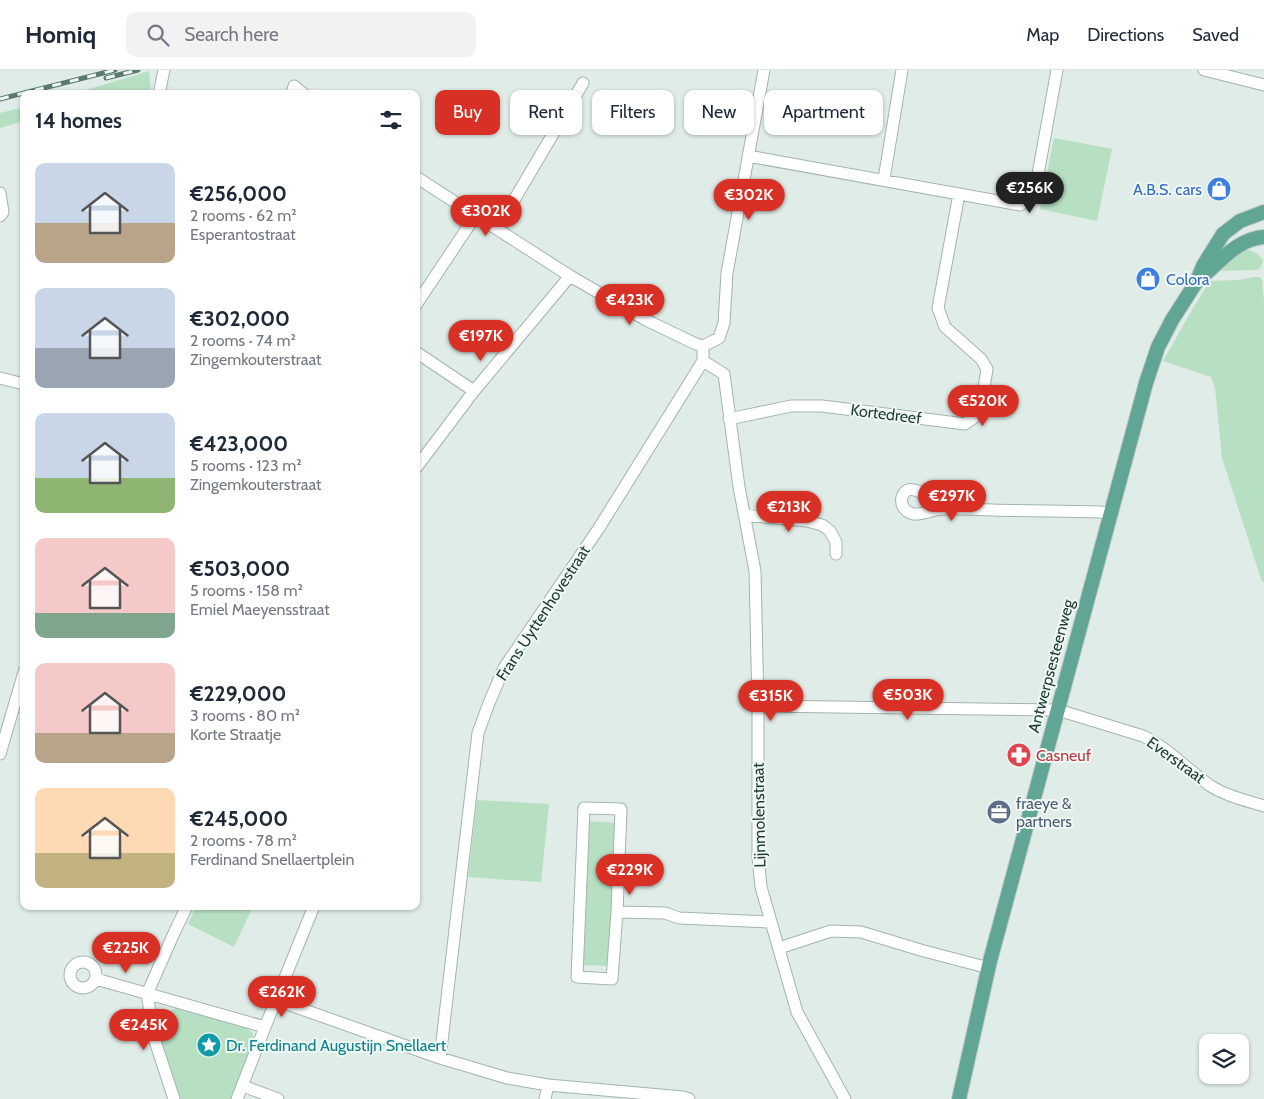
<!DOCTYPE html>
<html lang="en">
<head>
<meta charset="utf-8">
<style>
	body { margin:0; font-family:Cabin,sans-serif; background:#f2f2f3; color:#1f2937; height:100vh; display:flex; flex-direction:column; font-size:19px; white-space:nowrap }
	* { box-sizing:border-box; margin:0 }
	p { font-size:16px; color:#747a83 }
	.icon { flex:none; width:28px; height:28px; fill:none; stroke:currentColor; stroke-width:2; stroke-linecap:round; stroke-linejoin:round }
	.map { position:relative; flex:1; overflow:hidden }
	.details { position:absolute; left:20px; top:20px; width:400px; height:820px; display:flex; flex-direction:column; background:#fff; border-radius:10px; box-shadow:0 1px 4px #0004 }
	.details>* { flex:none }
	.guide { position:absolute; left:435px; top:20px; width:475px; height:45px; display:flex; gap:10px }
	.controls { position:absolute; left:1199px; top:964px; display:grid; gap:10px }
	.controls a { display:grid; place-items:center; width:50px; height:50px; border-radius:10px; background:#fff; box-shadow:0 1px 4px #0004; font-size:25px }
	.price { position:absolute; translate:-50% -42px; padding:0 11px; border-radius:18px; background:#d93025; color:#fff; font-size:16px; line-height:32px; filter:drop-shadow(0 1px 2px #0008) }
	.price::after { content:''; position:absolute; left:50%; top:30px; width:15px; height:11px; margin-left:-8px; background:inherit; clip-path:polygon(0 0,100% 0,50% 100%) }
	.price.selected { background:#222; color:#fff }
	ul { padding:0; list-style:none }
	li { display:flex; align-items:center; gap:15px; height:125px; padding:0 15px }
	li span { display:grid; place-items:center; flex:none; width:140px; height:100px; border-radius:10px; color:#555 }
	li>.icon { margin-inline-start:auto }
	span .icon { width:60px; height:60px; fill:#fffc; stroke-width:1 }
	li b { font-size:21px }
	h2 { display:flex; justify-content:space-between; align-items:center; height:60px; padding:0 15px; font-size:21px }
	.tag { padding:0 18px; border-radius:10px; background:#fff; box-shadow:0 1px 4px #0004; font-size:18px; line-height:45px }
	.tag.selected { background:#d93025; color:#fff }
	header { display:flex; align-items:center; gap:30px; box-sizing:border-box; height:70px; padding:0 25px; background:#fff; border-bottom:1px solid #e0e1e3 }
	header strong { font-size:24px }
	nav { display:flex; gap:28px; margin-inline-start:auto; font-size:18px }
	.search { width:350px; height:45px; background:#f2f2f3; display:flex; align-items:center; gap:12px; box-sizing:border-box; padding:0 18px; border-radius:10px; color:#747a83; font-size:19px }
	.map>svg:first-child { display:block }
	.green { fill:#b7dfc2 }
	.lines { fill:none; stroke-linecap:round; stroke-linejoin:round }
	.minor-casing { stroke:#a2b4ae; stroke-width:13 }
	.major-casing { stroke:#c0c9c7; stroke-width:16 }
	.minor { stroke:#fff; stroke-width:11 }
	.major { stroke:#61a594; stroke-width:14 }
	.rail-casing { stroke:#597971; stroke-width:5 }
	.rail { stroke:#f0f8f4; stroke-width:3; stroke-dasharray:9; stroke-linecap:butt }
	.labels { text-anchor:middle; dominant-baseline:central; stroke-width:4; stroke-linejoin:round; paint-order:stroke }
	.shop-label { font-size:16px; fill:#366cbe; stroke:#f0f8f4; text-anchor:end }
	.street-label { font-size:16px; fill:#1f3d36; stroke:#f0f8f4 }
	.health-label { font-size:16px; fill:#be3a42; stroke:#f0f8f4; text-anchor:start }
	.service-label { font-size:16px; fill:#4e5e75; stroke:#f0f8f4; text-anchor:start }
	.culture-label { font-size:16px; fill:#0d838f; stroke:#f0f8f4; text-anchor:start }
</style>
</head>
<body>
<header>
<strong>Homiq</strong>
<div class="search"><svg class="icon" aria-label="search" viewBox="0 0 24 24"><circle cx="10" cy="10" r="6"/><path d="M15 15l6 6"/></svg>Search here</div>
<nav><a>Map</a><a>Directions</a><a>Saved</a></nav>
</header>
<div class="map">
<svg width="1264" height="1029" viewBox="0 0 1264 1029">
	<rect width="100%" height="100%" fill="#e0ece7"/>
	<path class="green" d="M 149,1 L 151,21 L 138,24 L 73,24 Z
		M 24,37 L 24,51 L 0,58 L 0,43 Z
		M 1054,68 L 1112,79 L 1097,151 L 1040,139 Z
		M 1244,178 C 1252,181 1259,183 1263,191 L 1261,197 L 1258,200 L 1215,201 Z
		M 1253,207 L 1259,207 L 1262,209 L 1264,232 L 1264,512 L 1262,512 L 1222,388 L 1215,318 L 1211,307 L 1163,291 L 1193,238 L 1210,211 L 1239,210 Z
		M 477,730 L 549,734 L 541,812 L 468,807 Z
		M 586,751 L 617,753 L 611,896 L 580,895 Z
		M 196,836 L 253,836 L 234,877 L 188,854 Z
		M 178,937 C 194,941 243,950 252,962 C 254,965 254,969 254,974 L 233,1029 L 178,1029 L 159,969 L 158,950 L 164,943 Z"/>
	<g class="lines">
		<defs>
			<path id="minor" d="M 1204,0 L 1264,15
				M 159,24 L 164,0
				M 292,24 L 294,16 L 304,24
				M 748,86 L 1020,135 L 1034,126 L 1057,0
				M 416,107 L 570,206 L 648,251 L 696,274 L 703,276
				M 884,109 L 902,0
				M 0,123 L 3,142 L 0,146
				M 497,159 L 583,13
				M 416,235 L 476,145
				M 703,276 L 719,268 L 724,253 L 727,203 L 764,0
				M 416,282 L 474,321
				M 703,291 L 724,304 L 739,417 L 755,501 L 758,636 L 758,787 L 761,817 L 797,942 L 845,1029
				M 0,308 L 24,314
				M 729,349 L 791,336 L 822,336 L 965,354 L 980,343 L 987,299 L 981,289 L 945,257 L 938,238 L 959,124
				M 416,398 L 474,321 L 570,206
				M 942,439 C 934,432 909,407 902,427 C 900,435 905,442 913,444 C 923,445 934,439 943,439 C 960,438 976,440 993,440 C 1028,441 1064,441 1100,442 L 1111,444
				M 744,445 L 807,451 L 822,455 L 830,461 L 836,472 L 836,484
				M 758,636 L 1058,640 L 1143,666 C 1168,678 1187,699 1209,715 C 1226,726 1245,730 1264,736
				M 0,684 L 24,602
				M 617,842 L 612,909 L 577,907 L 584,738 L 621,739 L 617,842 L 665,843 L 679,848 L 770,852
				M 779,878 L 831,861 L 861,862 L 924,881 L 989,898
				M70 905a13 13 0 1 1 26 0a13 13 0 1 1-26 0Z
				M 96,909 L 265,957
				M 147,924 L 155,971 L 174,1029
				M 147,924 L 174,863 L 187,836
				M 276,930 L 440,988 L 507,1008 L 548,1015 L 683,1027 L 689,1029
				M 440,988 L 478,663 L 489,633 L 504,598 L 599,458 L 703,291 L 703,276
				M 243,1016 L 278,1029
				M 237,1029 L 265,957 L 314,836
				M 545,1029 L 548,1015"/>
			<path id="major" d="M 1205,204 C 1223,189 1238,169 1264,167
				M 959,1029 L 990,891 L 1095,502 L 1146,313 L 1158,277 L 1172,250 L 1197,211 L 1203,196 L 1223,164 L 1240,151 L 1264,142"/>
		</defs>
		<use href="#minor" class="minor-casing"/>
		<use href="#major" class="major-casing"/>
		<use href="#minor" class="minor"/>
		<use href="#major" class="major"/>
		<defs>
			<path id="rail" d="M 106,8 L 138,0
				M 0,29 L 115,0"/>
		</defs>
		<use href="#rail" class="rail-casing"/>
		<use href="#rail" class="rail"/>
	</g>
	<defs>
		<symbol id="shop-disc" viewBox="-11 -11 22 22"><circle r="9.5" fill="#3f7fe0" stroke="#f0f8f4"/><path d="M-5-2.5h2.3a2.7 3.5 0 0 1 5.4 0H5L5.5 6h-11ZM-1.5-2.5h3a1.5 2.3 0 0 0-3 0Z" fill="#fff"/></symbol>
		<symbol id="pharmacy-disc" viewBox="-11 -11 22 22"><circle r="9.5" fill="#e0444e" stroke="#f0f8f4"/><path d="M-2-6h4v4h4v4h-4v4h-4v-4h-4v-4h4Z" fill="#fff"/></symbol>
		<symbol id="office-disc" viewBox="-11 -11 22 22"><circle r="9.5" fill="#5c6f8a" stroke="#f0f8f4"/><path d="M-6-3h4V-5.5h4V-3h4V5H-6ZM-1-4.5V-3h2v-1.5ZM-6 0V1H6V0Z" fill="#fff"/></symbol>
		<symbol id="sight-disc" viewBox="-11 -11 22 22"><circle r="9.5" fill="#0f9aa8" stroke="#f0f8f4"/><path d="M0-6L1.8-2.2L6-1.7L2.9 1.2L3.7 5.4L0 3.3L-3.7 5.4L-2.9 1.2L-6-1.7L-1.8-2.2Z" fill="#fff"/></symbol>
	</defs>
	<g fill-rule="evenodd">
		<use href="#shop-disc" x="1205" y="105" width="28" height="28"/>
		<use href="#shop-disc" x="1134" y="195" width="28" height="28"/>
		<use href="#pharmacy-disc" x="1005" y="671" width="28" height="28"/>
		<use href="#office-disc" x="985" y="728" width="28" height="28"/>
		<use href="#sight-disc" x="195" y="961" width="28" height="28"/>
	</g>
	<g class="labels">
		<g class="shop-label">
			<text x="1202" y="119">A.B.S. cars</text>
			<text x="1166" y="209" text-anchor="start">Colora</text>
		</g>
		<g class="street-label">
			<text transform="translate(886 344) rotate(7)">Kortedreef</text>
			<text transform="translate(543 543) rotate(-57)">Frans Uyttenhovestraat</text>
			<text transform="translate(1051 596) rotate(-75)">Antwerpsesteenweg</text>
			<text transform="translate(1176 690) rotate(36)">Everstraat</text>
			<text transform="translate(759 745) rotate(-91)">Lijnmolenstraat</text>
		</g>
		<g class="health-label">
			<text x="1036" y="685">Casneuf</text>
		</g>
		<g class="service-label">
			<text x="1016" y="733">fraeye &amp;<tspan x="1016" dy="18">partners</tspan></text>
		</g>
		<g class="culture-label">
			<text x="226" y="975">Dr. Ferdinand Augustijn Snellaert</text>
		</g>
	</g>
</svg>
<div class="controls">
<a><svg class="icon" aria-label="layers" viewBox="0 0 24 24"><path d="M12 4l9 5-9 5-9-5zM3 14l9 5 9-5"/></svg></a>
</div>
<b class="price selected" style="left:1030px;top:144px">€256K</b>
<b class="price" style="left:749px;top:151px">€302K</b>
<b class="price" style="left:486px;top:167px">€302K</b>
<b class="price" style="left:630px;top:256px">€423K</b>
<b class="price" style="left:481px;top:292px">€197K</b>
<b class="price" style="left:983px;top:357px">€520K</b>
<b class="price" style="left:952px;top:452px">€297K</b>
<b class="price" style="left:789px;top:463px">€213K</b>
<b class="price" style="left:908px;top:651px">€503K</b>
<b class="price" style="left:771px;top:652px">€315K</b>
<b class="price" style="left:630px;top:826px">€229K</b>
<b class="price" style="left:126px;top:904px">€225K</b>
<b class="price" style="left:282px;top:948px">€262K</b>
<b class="price" style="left:144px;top:981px">€245K</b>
<div class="guide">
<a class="tag selected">Buy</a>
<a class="tag">Rent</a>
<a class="tag">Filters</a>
<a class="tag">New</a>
<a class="tag">Apartment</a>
</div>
<section class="details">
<h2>14 homes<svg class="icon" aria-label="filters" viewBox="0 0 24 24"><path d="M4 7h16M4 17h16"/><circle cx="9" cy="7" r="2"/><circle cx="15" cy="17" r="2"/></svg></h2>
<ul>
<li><span style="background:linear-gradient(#c9d6e8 60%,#b9a48a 0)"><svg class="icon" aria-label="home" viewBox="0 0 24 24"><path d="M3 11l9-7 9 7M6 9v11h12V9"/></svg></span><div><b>€256,000</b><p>2 rooms · 62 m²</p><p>Esperantostraat</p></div></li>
<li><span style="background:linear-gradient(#c9d6e8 60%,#9aa5b1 0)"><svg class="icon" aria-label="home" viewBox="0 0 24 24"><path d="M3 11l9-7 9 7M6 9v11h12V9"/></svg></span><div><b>€302,000</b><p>2 rooms · 74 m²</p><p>Zingemkouterstraat</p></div></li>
<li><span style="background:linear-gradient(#c9d6e8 65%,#8fb573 0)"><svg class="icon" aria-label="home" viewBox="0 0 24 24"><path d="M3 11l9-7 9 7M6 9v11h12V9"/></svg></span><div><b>€423,000</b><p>5 rooms · 123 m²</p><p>Zingemkouterstraat</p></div></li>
<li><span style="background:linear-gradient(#f6c9c9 75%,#7fa58c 0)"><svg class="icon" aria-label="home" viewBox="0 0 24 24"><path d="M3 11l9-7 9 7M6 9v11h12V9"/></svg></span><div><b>€503,000</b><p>5 rooms · 158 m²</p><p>Emiel Maeyensstraat</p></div></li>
<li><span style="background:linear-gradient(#f6c9c9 70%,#b9a48a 0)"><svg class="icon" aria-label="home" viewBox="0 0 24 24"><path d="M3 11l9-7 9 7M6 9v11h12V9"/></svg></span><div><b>€229,000</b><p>3 rooms · 80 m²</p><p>Korte Straatje</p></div></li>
<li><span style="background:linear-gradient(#ffd9b3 65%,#c2b280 0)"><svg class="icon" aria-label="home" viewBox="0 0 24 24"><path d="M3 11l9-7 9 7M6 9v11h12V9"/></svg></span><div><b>€245,000</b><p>2 rooms · 78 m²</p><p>Ferdinand Snellaertplein</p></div></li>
</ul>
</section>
</div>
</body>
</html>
